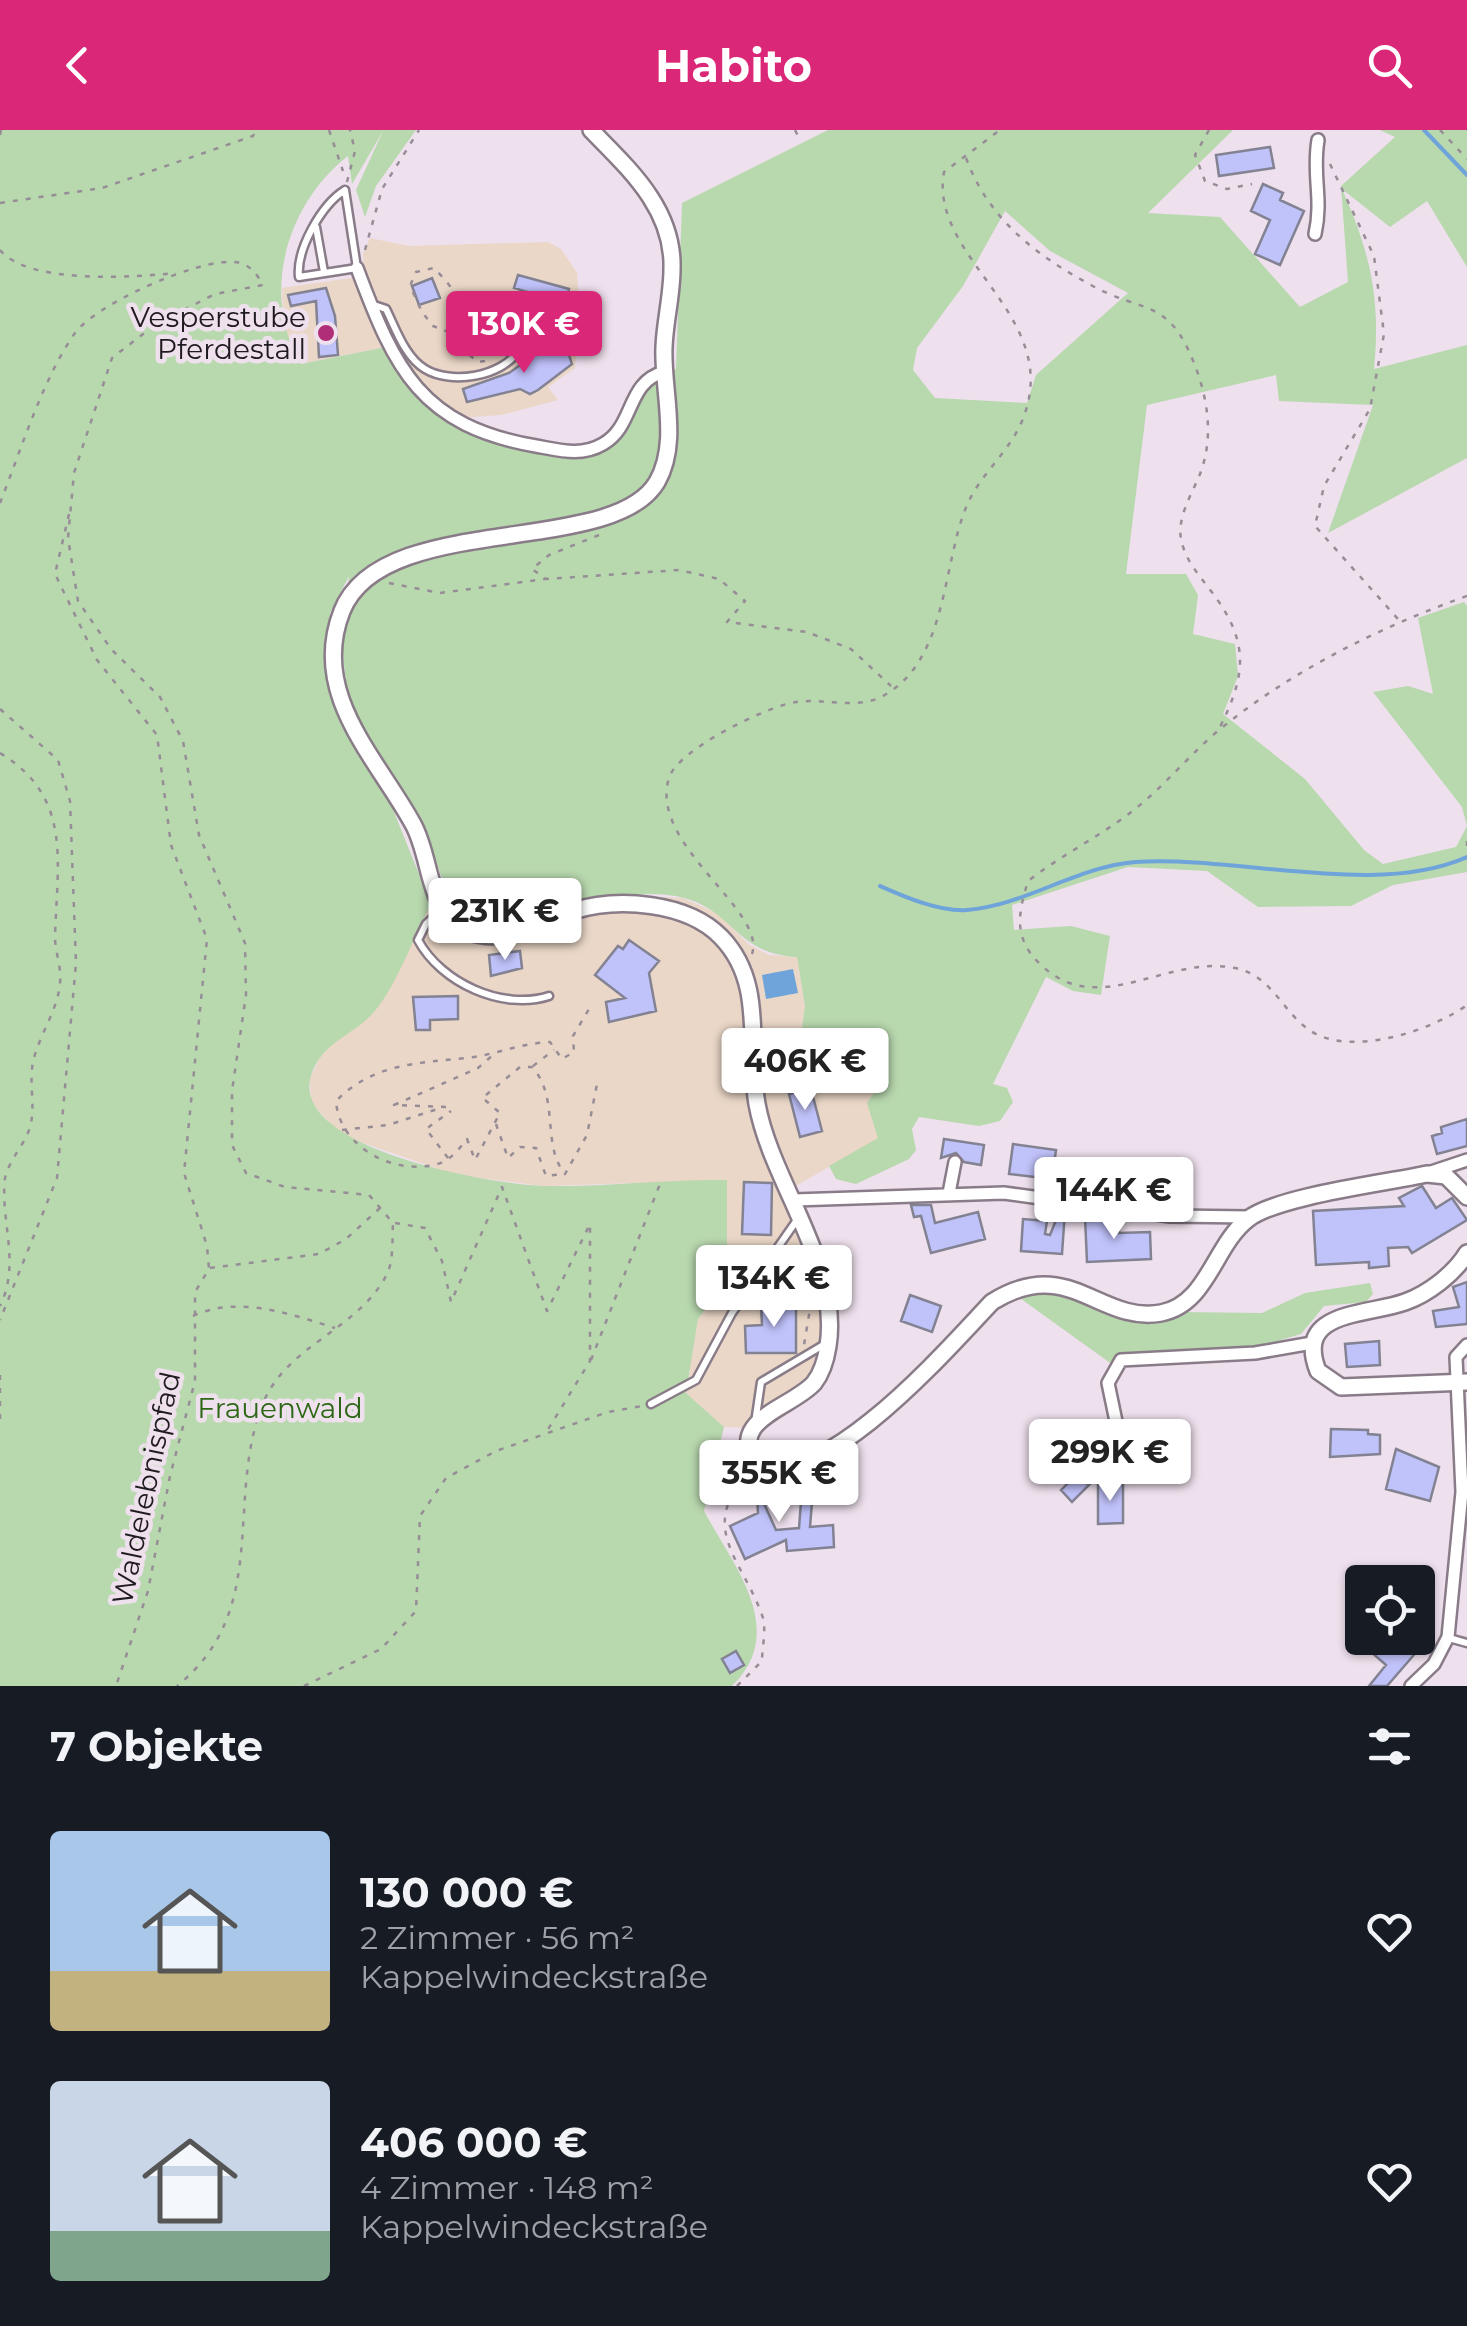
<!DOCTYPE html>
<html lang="de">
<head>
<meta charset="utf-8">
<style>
	body { margin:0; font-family:Montserrat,sans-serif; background:#20242c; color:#f1f3f6; height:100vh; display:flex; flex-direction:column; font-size:38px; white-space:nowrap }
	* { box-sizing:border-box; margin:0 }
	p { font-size:32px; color:#9ea1a6 }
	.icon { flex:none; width:55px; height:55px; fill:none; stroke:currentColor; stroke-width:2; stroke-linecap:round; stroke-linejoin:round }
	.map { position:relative; height:1556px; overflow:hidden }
	.drawer { display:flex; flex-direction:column; background:#171b24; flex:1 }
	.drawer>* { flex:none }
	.fabs { position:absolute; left:1345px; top:1435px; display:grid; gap:20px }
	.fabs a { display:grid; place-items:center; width:90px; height:90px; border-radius:10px; background:#171b24; box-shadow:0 2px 8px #0004; font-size:50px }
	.price { position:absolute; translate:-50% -85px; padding:0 22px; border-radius:10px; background:#fff; color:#222; font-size:32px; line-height:65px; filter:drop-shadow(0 2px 5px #0008) }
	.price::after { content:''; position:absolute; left:50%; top:60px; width:30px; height:22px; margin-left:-15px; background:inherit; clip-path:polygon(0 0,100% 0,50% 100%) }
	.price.current { background:#db2777; color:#fff }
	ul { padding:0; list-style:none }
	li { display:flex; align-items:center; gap:30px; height:250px; padding:0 50px }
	li span { display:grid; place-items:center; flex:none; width:280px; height:200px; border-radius:10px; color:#555 }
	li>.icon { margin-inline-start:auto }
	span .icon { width:120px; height:120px; fill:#fffc; stroke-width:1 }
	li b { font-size:42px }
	h2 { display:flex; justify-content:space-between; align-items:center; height:120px; padding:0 50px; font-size:42px }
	header { display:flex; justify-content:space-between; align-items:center; height:130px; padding:0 50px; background:#db2777; color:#fff; font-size:45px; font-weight:700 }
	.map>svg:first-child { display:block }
	.commercial { fill:#ead7c7 }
	.green { fill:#b8d8ae; fill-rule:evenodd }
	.water { fill:#6fa4da }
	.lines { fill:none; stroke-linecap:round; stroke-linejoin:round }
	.stream { stroke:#6fa4da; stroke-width:4 }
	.building { fill:#c0c2fa; stroke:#828292; stroke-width:2.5 }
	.service-casing { stroke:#897c88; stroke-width:11 }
	.minor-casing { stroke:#897c88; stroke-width:16 }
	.tertiary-casing { stroke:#897c88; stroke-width:20 }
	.path { stroke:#978d97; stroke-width:2.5; stroke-dasharray:5 8; stroke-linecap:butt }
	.service { stroke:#fff; stroke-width:6 }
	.minor { stroke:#fff; stroke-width:11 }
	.tertiary { stroke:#fff; stroke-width:15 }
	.poi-dot { fill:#b02d77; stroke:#eee0ed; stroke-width:4 }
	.labels { text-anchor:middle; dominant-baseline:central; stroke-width:9; stroke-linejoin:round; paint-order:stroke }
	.poi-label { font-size:28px; fill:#1f1a1f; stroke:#eee0ed; text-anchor:end }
	.park-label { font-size:28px; fill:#2c6715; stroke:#eee0ed }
	.street-label { font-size:28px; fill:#1f1a1f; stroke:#eee0ed }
</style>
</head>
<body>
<header><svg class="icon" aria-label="back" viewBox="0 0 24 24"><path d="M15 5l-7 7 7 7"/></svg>Habito<svg class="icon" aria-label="search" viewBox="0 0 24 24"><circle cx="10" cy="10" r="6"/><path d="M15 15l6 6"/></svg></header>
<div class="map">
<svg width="1467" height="1556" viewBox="0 0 1467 1556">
	<rect width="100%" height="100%" fill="#eee0ed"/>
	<path class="commercial" d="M 370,108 L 409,116 L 548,112 L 561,119 L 577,143 L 579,170 L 575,238 L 548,257 L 558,270 L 501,285 L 459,288 L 386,217 L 300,234 L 284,206 L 282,158 L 364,146 L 363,124 Z
		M 634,766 L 683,768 L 719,784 L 748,814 L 769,825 L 797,827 L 805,876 L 795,949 L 819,949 L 834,912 L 846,902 L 883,950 L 879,1008 L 796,1056 L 825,1133 L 836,1179 L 837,1218 L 828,1246 L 813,1263 L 754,1298 L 724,1297 L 686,1263 L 698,1189 L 727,1151 L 727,1050 L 543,1056 L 456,1045 L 340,1005 L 311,972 L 310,949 L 323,920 L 374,882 L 431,774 L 495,790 Z"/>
	<path class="green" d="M 0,0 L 416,0 L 376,56 L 365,87 L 356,60 L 383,1 L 352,54 L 348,26 C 286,74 260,166 301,234 L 386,217 L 420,267 L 447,292 L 485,309 L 582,328 L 618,310 L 650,250 L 676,239 L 682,73 L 828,0 L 1233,0 L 1148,83 L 1220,87 L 1300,177 L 1348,152 L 1341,56 L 1395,7 L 1380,0 L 1467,0 L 1467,137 L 1427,71 L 1390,97 L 1342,59 C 1370,122 1381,168 1374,239 L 1467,215 L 1467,328 L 1328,403 L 1373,275 L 1279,271 L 1276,245 L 1147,275 L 1126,444 L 1186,444 L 1198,465 L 1193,504 L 1235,514 L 1238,546 L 1223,584 L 1305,649 L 1364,720 L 1383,734 L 1456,717 L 1467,696 L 1462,677 L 1373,562 L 1408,556 L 1433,564 L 1418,488 L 1464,472 L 1467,476 L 1467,742 L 1393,755 L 1351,776 L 1258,777 L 1207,741 L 1128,737 L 1012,775 L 1014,800 L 1071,796 L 1110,806 L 1101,865 L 1073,861 L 1046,847 L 993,954 L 1007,958 L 1013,972 L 1000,991 L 979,996 L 919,987 L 912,999 L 916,1020 L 909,1029 L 856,1054 L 836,1049 L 829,1036 L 878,1008 L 867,973 L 883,950 L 846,902 L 834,912 L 819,950 L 795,949 L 805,876 L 797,827 C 736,824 734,781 684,768 C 624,753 558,786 499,789 C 484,790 467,783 453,780 L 424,697 L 361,604 L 347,561 L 342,516 L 349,446 L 330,483 L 330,554 L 340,593 L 392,677 L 431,774 C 414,806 396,857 374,882 C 352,907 322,911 311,946 C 289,1019 494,1055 544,1056 C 605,1057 666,1049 727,1050 L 727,1151 L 698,1189 L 686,1263 L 724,1297 L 704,1381 C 734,1437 789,1500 732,1556 L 0,1556 ZM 1005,81 L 1050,121 L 1128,163 L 1036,245 L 1027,273 L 935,268 L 913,240 L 917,218 L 963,156 Z
		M 1370,1153 L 1373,1164 L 1366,1172 L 1324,1176 L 1301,1204 L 1254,1218 L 1113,1235 L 1017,1166 L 1044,1162 L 1081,1168 L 1137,1190 L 1157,1192 L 1179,1182 L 1262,1183 L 1305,1163 Z"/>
	<path class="water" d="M 793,839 L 798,863 L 766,869 L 762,845 Z"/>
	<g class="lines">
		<path class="stream" d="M 1424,0 L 1467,45
			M 880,756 C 905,767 939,782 967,780 C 1026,775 1076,737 1135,732 C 1238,725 1374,768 1467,727"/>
	</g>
	<path class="building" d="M 1270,17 L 1274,38 L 1219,46 L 1216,25 Z
		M 1263,54 L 1283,63 L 1280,70 L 1304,81 L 1280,135 L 1255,124 L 1270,90 L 1251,81 Z
		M 518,145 L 569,159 L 563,182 L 539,175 L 541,166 L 514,158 Z
		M 432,148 L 440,168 L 419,175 L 412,156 Z
		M 326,158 L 335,186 L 338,225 L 319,227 L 316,171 L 291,176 L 288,165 Z
		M 482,194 L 501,199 L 495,219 L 476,214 Z
		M 550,218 L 568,222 L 572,234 L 538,260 L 530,264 L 520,259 L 467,272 L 463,259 L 509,243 L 543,219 Z
		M 629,810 L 659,831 L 649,843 L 656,881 L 609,892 L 606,872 L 625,868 L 595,845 L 618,816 L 623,819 Z
		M 520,821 L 522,838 L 491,846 L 489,825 Z
		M 458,866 L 458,889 L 430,890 L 430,900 L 416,900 L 413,867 Z
		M 811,959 L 822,1001 L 800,1007 L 789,964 Z
		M 1467,989 L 1467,1016 L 1437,1024 L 1432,1006 L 1442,1003 L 1441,997 Z
		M 944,1009 L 984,1015 L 981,1035 L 964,1032 L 956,1023 L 941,1028 Z
		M 1013,1014 L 1056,1020 L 1052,1049 L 1009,1044 Z
		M 1083,1030 L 1104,1037 L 1096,1060 L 1084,1056 Z
		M 744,1052 L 772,1053 L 771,1105 L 742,1104 Z
		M 1422,1056 L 1436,1078 L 1452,1068 L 1467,1090 L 1412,1123 L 1408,1117 L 1388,1118 L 1389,1136 L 1369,1138 L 1369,1132 L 1316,1135 L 1313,1081 L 1404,1076 L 1399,1068 Z
		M 911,1075 L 931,1075 L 935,1093 L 978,1082 L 985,1109 L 931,1123 L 921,1086 L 914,1087 Z
		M 1060,1080 L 1065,1081 L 1062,1124 L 1021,1121 L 1023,1089 L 1047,1091 L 1045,1104 L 1050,1105 Z
		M 1085,1087 L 1119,1088 L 1119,1103 L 1150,1102 L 1151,1129 L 1087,1132 Z
		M 1467,1152 L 1467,1194 L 1436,1197 L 1433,1181 L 1459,1177 L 1453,1157 Z
		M 910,1165 L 941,1176 L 932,1202 L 901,1191 Z
		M 761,1172 L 796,1172 L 796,1223 L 746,1223 L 745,1196 L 762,1195 Z
		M 1379,1211 L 1380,1235 L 1347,1237 L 1345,1214 Z
		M 1331,1299 L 1368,1300 L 1368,1304 L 1380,1305 L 1380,1324 L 1330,1327 Z
		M 1076,1316 L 1077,1339 L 1055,1340 L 1053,1318 Z
		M 1396,1319 L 1439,1337 L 1430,1371 L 1386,1359 Z
		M 790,1347 L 792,1365 L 761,1367 L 776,1400 L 799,1398 L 801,1372 L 812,1372 L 810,1397 L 833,1395 L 834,1417 L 787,1421 L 786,1410 L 745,1429 L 730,1396 L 758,1383 L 756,1349 Z
		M 1071,1350 L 1090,1354 L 1072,1372 L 1061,1360 Z
		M 1123,1353 L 1123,1393 L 1098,1394 L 1098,1354 Z
		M 1393,1508 L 1405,1508 L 1419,1519 L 1387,1556 L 1369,1556 L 1386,1535 L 1371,1522 L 1380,1512 L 1386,1517 Z
		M 736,1521 L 744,1535 L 730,1543 L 722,1529 Z"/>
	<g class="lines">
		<defs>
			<path id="service" d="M 345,60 L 357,138 L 299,147 C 296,120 321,75 345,60 Z
				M 316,97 L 324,142
				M 371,174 L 386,179 C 396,199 405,227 425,239 C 451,255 502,247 519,220 C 524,211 527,199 530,190
				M 440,781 L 426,794 L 418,810 C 441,853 503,881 549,866
				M 651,1274 L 696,1250 L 732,1183 L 799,1087
				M 755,1293 L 761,1252 L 825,1214
				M 1449,1508 L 1467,1513"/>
			<path id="minor" d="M 1315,104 C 1323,68 1312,46 1318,10
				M 357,138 C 395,240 421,296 536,316 C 559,320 581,327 603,314 C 635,296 626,252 664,242
				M 1431,1042 L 1467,1030
				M 949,1063 L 955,1032
				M 794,1070 L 1004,1063 L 1170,1086 L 1251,1087
				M 1085,1345 L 1127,1344 L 1108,1253 L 1121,1230 L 1255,1223 L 1312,1213
				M 1411,1556 L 1434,1534 L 1448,1507 L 1462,1362 L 1456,1227 L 1467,1215"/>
			<path id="tertiary" d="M 591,0 C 629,39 674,79 672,139 C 672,165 665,191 664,217 C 662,260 680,312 657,352 C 612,428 382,380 342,481 C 309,564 377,628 413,694 C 433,730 426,785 470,802 C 505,815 540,791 573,781 C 618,767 687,772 721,807 C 766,853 747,917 757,974 C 771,1052 841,1135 828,1216 C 826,1229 822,1243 814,1253 C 792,1278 724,1290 758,1335 C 826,1360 949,1217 992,1172 C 1069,1124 1099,1194 1161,1183 C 1208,1174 1214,1115 1248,1089 C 1278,1066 1386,1053 1427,1044 L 1446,1046 L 1467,1067
				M 1467,1123 C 1454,1144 1428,1164 1405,1172 C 1366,1186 1294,1180 1318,1241 L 1341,1257 L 1467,1252"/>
		</defs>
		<use href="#service" class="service-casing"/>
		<use href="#minor" class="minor-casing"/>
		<use href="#tertiary" class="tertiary-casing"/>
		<path class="path" d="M 329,0 L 343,41
			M 795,0 L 799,8
			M 1209,0 L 1195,25 L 1205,51 L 1227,59 L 1252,54
			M 1440,0 L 1467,29
			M 0,5 L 1,0
			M 966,28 C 988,88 1035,125 1091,155 C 1143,184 1168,167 1194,233 C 1208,268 1214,308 1200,344 C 1192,364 1177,387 1181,409 C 1185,430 1199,445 1211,461 C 1251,513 1246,546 1218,601
			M 1330,34 L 1374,126 L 1384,204 L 1370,279 L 1324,356 L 1315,396 L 1398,489
			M 347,52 L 355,21 L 350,0
			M 0,73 L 102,58 L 253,6 L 256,0
			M 0,120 C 29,155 134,147 176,143
			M 365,120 L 382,59 L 419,0
			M 504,219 L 507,201
			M 485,231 L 478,232 L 467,223 C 462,179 467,172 434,138 L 416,142 L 410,156 L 422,182 L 433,196 L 446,201 L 456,197 L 466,180 L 486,176 L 503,183 L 512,212
			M 0,373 C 21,320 43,248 75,203 C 96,174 199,128 235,132 C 250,134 256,143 263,155 L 215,164 L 156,194 L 112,228 L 74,343 L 68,408 L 78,471 L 111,519 L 160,567 L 183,611 L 199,705 L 245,813 L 246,865 L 232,961 L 232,1015 L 246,1043 L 285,1057 L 369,1065 L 393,1093 C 392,1109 394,1132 386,1146 C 356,1202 284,1215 261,1278 C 226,1375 270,1481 177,1556
			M 69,384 L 55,444 L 97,530 L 157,605 L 171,715 L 207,809 L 184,1043 L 207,1116 L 209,1139 L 195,1162 L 195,1251 L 170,1346 L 148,1461 L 116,1556
			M 599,405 L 549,425 L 532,439 L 546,449 L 679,440 L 719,449 L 745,471 L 727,492 L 807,502 L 851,519 L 891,556
			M 389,453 L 440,463 L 545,449
			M 1467,466 C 1380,497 1291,541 1219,600 C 1188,626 1164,657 1130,683 C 1097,708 1060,726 1028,751 C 1018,784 1013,808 1040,834 C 1098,891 1166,824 1235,838 C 1275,846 1283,887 1316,904 C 1358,925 1432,900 1467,875
			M 0,579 L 58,630 L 70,671 L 76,833 L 57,1048 L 0,1190
			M 0,623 C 73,667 57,732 55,807 C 55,822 62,838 60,853 C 58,880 39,905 33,932 C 29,953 35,973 31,993 C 27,1013 10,1027 5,1048 C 0,1092 21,1133 0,1176
			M 1467,711 L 1467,716
			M 752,824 C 767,780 648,715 669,648 C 677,620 767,576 796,572 C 822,568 854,579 879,568 C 947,535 942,439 965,380 C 977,347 1009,323 1022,291 C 1066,186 928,130 944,42 L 1000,0
			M 533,936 L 554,920
			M 486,965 L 520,937 L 532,937 C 560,967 541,1015 565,1044 L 587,1005 L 597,954
			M 485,970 L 500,983 L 475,1030 L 467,1009 C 459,1019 450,1031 437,1034 C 394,1046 339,1017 336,971 C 372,934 417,933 466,928 C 495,925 521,913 550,912 L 562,929 L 574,922 L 573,906 L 589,879
			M 446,977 L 394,975 L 478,938 L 493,925
			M 496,994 L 508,1028 L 520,1017 L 536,1018 L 546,1046 L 563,1044
			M 342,1000 L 388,995 L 444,977
			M 448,1028 L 426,999 L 451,981
			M 395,1093 L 425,1098 L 442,1131 L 451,1172 L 502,1057 L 547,1181 L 590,1094 L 590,1231 L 544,1306
			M 788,1121 L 790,1158
			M 210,1138 L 319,1124 L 346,1109 L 380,1078
			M 760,1159 L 790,1160 L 807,1168 L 810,1179 L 804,1215
			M 193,1186 C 237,1165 291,1184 335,1198
			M 591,1230 L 660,1054
			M 0,1245 L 0,1290
			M 304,1556 L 381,1519 L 416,1481 L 420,1386 L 446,1348 L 496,1321 L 608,1282 L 642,1276
			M 737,1556 L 762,1531 C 762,1517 767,1498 762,1485 C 743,1431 697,1397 748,1345"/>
		<use href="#service" class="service"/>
		<use href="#minor" class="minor"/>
		<use href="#tertiary" class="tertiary"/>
	</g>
	<circle class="poi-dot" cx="326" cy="203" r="10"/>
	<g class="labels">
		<g class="poi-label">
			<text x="306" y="187">Vesperstube<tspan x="306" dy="32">Pferdestall</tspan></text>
		</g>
		<g class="park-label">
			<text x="280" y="1278">Frauenwald</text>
		</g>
		<g class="street-label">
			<text transform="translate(146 1358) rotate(-78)">Waldelebnispfad</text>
		</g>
	</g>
</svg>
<div class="fabs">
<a><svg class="icon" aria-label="locate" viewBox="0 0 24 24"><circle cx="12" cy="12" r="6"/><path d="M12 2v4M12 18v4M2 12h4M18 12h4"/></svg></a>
</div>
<b class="price current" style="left:524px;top:246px">130K €</b>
<b class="price" style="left:505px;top:833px">231K €</b>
<b class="price" style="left:805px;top:983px">406K €</b>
<b class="price" style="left:1114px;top:1112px">144K €</b>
<b class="price" style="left:774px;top:1200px">134K €</b>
<b class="price" style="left:1110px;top:1374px">299K €</b>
<b class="price" style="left:779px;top:1395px">355K €</b>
</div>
<section class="drawer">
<h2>7 Objekte<svg class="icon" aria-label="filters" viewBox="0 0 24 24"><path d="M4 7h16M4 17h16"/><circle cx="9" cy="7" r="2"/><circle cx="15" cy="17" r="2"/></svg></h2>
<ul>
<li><span style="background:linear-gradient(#a9c7e8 70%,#c2b280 0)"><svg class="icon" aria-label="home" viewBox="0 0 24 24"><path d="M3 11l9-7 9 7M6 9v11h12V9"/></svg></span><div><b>130 000 €</b><p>2 Zimmer · 56 m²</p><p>Kappelwindeckstraße</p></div><svg class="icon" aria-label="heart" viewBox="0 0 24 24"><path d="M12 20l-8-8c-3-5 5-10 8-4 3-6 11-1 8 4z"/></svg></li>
<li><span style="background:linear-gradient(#c9d6e8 75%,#7fa58c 0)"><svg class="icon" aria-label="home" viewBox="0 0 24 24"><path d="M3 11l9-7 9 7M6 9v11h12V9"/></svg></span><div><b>406 000 €</b><p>4 Zimmer · 148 m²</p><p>Kappelwindeckstraße</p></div><svg class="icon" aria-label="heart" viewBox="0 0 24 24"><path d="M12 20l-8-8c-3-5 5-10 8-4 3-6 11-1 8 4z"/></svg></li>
</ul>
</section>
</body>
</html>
